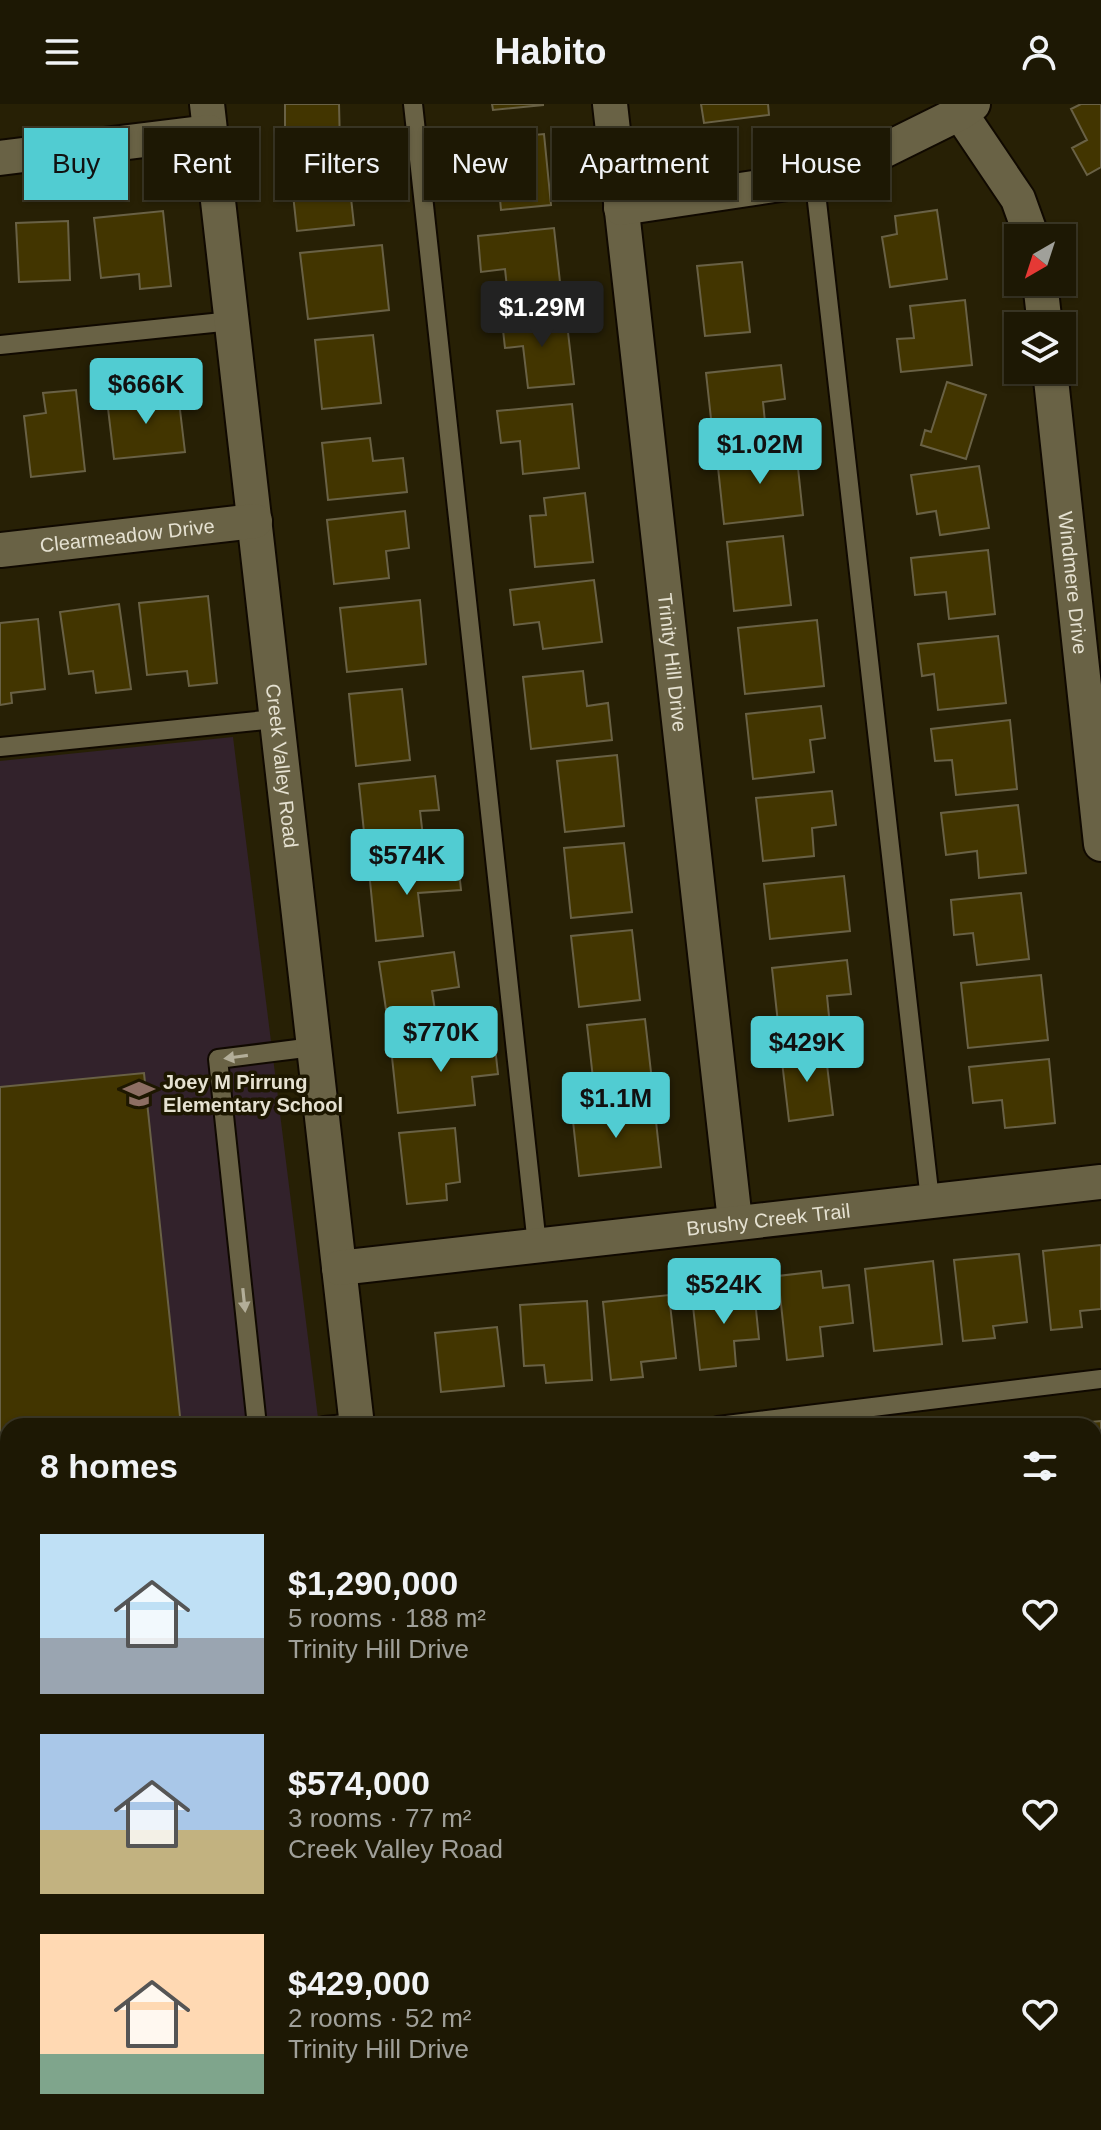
<!DOCTYPE html>
<html lang="en">
<head>
<meta charset="utf-8">
<style>
	body { margin:0; font-family:Helvetica,sans-serif; background:#2a2513; color:#f1f3f6; height:100vh; display:flex; flex-direction:column; font-size:30px; white-space:nowrap }
	* { box-sizing:border-box; margin:0 }
	p { font-size:26px; color:#a0a09a }
	.icon { flex:none; width:44px; height:44px; fill:none; stroke:currentColor; stroke-width:2; stroke-linecap:round; stroke-linejoin:round }
	.map { position:relative; flex:1; overflow:hidden }
	.drawer { position:absolute; left:0px; top:1314px; width:1102px; height:712px; display:flex; flex-direction:column; background:#1d1804; border-radius:24px 24px 0 0; box-shadow:0 2px 6px #0004,0 0 0 2px #3b3726 }
	.drawer>* { flex:none }
	.banner { position:absolute; left:24px; top:24px; width:1054px; height:72px; display:flex; gap:16px }
	.needle { width:52px; rotate:219deg }
	.fabs { position:absolute; left:1004px; top:120px; display:grid; gap:16px }
	.fabs a { display:grid; place-items:center; width:72px; height:72px; border-radius:0px; background:#1d1804; box-shadow:0 2px 6px #0004,0 0 0 2px #3b3726; font-size:40px }
	.price { position:absolute; translate:-50% -68px; padding:0 18px; border-radius:8px; background:#51ccd2; color:#111; font-size:26px; line-height:52px; filter:drop-shadow(0 2px 4px #0008) }
	.price::after { content:''; position:absolute; left:50%; top:48px; width:24px; height:18px; margin-left:-12px; background:inherit; clip-path:polygon(0 0,100% 0,50% 100%) }
	.price.current { background:#222; color:#fff }
	ul { padding:0; list-style:none }
	li { display:flex; align-items:center; gap:24px; height:200px; padding:0 40px }
	li span { display:grid; place-items:center; flex:none; width:224px; height:160px; border-radius:0px; color:#555 }
	li>.icon { margin-inline-start:auto }
	span .icon { width:96px; height:96px; fill:#fffc; stroke-width:1 }
	li b { font-size:34px }
	h2 { display:flex; justify-content:space-between; align-items:center; height:96px; padding:0 40px; font-size:34px }
	.chip { padding:0 28px; border-radius:0px; background:#1d1804; box-shadow:0 2px 6px #0004,0 0 0 2px #3b3726; font-size:28px; line-height:72px }
	.chip.current { background:#51ccd2; color:#111 }
	header { display:flex; justify-content:space-between; align-items:center; height:104px; padding:0 40px; background:#1d1804; font-size:36px; font-weight:600 }
	.map>svg:first-child { display:block }
	.education { fill:#32222b }
	.building { fill:#423500; stroke:#696145; stroke-width:2 }
	.lines { fill:none; stroke-linecap:round; stroke-linejoin:round }
	.lane-casing { stroke:#100900; stroke-width:22 }
	.street-casing { stroke:#100900; stroke-width:38 }
	.secondary-casing { stroke:#100900; stroke-width:48 }
	.lane { stroke:#696245; stroke-width:18 }
	.street { stroke:#696245; stroke-width:34 }
	.secondary { stroke:#82643f; stroke-width:44 }
	.oneway { fill:#b3ae99 }
	.labels { text-anchor:middle; dominant-baseline:central; stroke-width:7; stroke-linejoin:round; paint-order:stroke }
	.street-label { font-size:20px; fill:#e5e1d1; stroke:#1d1700 }
	.poi-label { font-size:20px; font-weight:bold; fill:#e5e1d1; stroke:#1d1700; text-anchor:start }
</style>
</head>
<body>
<header><svg class="icon" aria-label="menu" viewBox="0 0 24 24"><path d="M4 6h16M4 12h16M4 18h16"/></svg>Habito<svg class="icon" aria-label="person" viewBox="0 0 24 24"><circle cx="12" cy="8" r="4"/><path d="M4 21q1-7 8-7t8 7"/></svg></header>
<div class="map">
<svg width="1101" height="2026" viewBox="0 0 1101 2026">
	<rect width="100%" height="100%" fill="#272005"/>
	<path class="education" d="M 233,633 L 319,1322 L 8,1322 L 8,1567 L 0,1568 L 0,657 Z"/>
	<path class="building" d="M 285,0 L 339,0 L 340,41 L 285,41 Z
		M 492,0 L 543,0 L 543,1 L 493,6 Z
		M 701,0 L 768,0 L 769,11 L 704,19 Z
		M 1081,0 L 1101,0 L 1101,63 L 1087,71 L 1072,44 L 1087,36 L 1071,5 Z
		M 544,30 L 551,101 L 501,106 L 497,62 L 444,67 L 441,39 Z
		M 366,55 L 370,92 L 351,94 L 354,121 L 297,127 L 290,63 Z
		M 937,106 L 947,175 L 890,183 L 882,133 L 897,130 L 895,112 Z
		M 163,107 L 171,182 L 140,185 L 139,170 L 101,174 L 94,114 Z
		M 68,117 L 70,176 L 19,178 L 16,119 Z
		M 554,124 L 561,187 L 508,193 L 505,165 L 481,168 L 478,132 Z
		M 382,141 L 389,206 L 308,215 L 300,149 Z
		M 742,158 L 750,228 L 705,232 L 697,162 Z
		M 965,196 L 972,261 L 901,268 L 897,235 L 914,234 L 910,202 Z
		M 566,211 L 574,280 L 528,284 L 523,242 L 505,244 L 502,217 Z
		M 373,231 L 381,299 L 322,305 L 315,236 Z
		M 781,261 L 785,295 L 763,298 L 766,328 L 713,333 L 706,269 Z
		M 947,278 L 986,291 L 966,355 L 921,341 L 925,326 L 931,328 Z
		M 76,286 L 85,367 L 31,373 L 24,312 L 46,309 L 43,289 Z
		M 178,289 L 185,348 L 114,355 L 107,296 Z
		M 572,300 L 579,364 L 523,370 L 520,337 L 501,339 L 497,307 Z
		M 370,334 L 373,357 L 403,354 L 407,388 L 328,396 L 322,339 Z
		M 796,345 L 803,411 L 724,420 L 717,354 Z
		M 979,362 L 989,424 L 940,431 L 936,407 L 917,410 L 911,371 Z
		M 585,389 L 593,458 L 535,463 L 530,412 L 546,411 L 544,394 Z
		M 405,407 L 409,444 L 386,447 L 389,474 L 334,480 L 327,416 Z
		M 783,432 L 791,501 L 734,507 L 727,438 Z
		M 988,446 L 995,510 L 949,515 L 946,488 L 915,491 L 911,454 Z
		M 594,476 L 602,538 L 543,545 L 539,518 L 514,521 L 510,486 Z
		M 208,492 L 217,579 L 189,582 L 187,567 L 147,571 L 139,499 Z
		M 420,496 L 426,560 L 347,568 L 340,504 Z
		M 119,500 L 131,585 L 96,589 L 93,567 L 69,570 L 60,508 Z
		M 38,515 L 45,585 L 11,589 L 12,599 L 0,601 L 0,519 Z
		M 817,516 L 824,582 L 745,590 L 738,524 Z
		M 998,532 L 1006,599 L 938,606 L 934,570 L 922,572 L 918,540 Z
		M 583,567 L 587,602 L 608,599 L 612,636 L 531,645 L 523,573 Z
		M 402,585 L 410,656 L 356,662 L 349,590 Z
		M 821,602 L 825,634 L 810,636 L 814,668 L 753,675 L 746,610 Z
		M 1010,616 L 1017,685 L 956,691 L 952,656 L 935,657 L 931,625 Z
		M 617,651 L 624,722 L 565,728 L 557,657 Z
		M 435,672 L 439,706 L 420,707 L 424,741 L 366,747 L 359,680 Z
		M 832,687 L 836,721 L 812,724 L 814,752 L 763,757 L 756,694 Z
		M 1018,701 L 1026,769 L 979,774 L 977,747 L 946,751 L 941,709 Z
		M 624,739 L 632,808 L 571,814 L 564,744 Z
		M 458,758 L 461,786 L 418,789 L 423,832 L 376,837 L 369,767 Z
		M 844,772 L 850,827 L 770,835 L 764,780 Z
		M 1021,789 L 1029,855 L 977,861 L 973,829 L 954,831 L 951,796 Z
		M 632,826 L 640,896 L 579,903 L 571,832 Z
		M 454,848 L 459,883 L 432,887 L 436,913 L 388,919 L 379,858 Z
		M 847,856 L 851,890 L 827,892 L 830,922 L 779,928 L 772,864 Z
		M 1041,871 L 1048,936 L 968,944 L 961,879 Z
		M 645,915 L 653,986 L 595,992 L 587,921 Z
		M 494,934 L 498,970 L 472,973 L 475,1001 L 398,1009 L 391,944 Z
		M 825,944 L 833,1011 L 789,1017 L 781,949 Z
		M 1049,955 L 1055,1019 L 1005,1024 L 1002,996 L 973,999 L 969,963 Z
		M 144,969 L 181,1322 L 8,1322 L 8,1417 L 0,1417 L 0,983 Z
		M 654,999 L 661,1063 L 579,1072 L 572,1008 Z
		M 455,1024 L 460,1078 L 446,1080 L 447,1096 L 407,1100 L 399,1029 Z
		M 1101,1141 L 1101,1205 L 1080,1207 L 1082,1223 L 1051,1226 L 1043,1147 Z
		M 1019,1150 L 1027,1218 L 993,1222 L 995,1234 L 963,1237 L 954,1156 Z
		M 933,1157 L 942,1240 L 874,1247 L 865,1165 Z
		M 821,1167 L 823,1184 L 849,1181 L 853,1219 L 820,1223 L 823,1252 L 787,1256 L 778,1172 Z
		M 754,1186 L 759,1235 L 734,1237 L 736,1262 L 700,1266 L 692,1193 Z
		M 669,1191 L 676,1254 L 641,1258 L 643,1273 L 611,1276 L 603,1198 Z
		M 587,1197 L 592,1276 L 546,1279 L 544,1261 L 524,1262 L 520,1201 Z
		M 497,1223 L 504,1282 L 441,1288 L 435,1229 Z
		M 1101,1317 L 1101,1393 L 1094,1394 L 1094,1322 L 1058,1321 Z
		M 1101,1547 L 1101,1627 L 1094,1628 L 1094,1548 Z
		M 8,1675 L 8,1754 L 0,1755 L 0,1676 Z
		M 1094,1733 L 1096,1733 L 1101,1778 L 1101,1815 L 1094,1816 Z
		M 1101,1951 L 1101,2026 L 1047,2026 L 1046,2018 L 1094,2018 L 1094,1952 Z
		M 261,2018 L 336,2018 L 337,2026 L 262,2026 Z
		M 496,2018 L 562,2018 L 563,2026 L 497,2026 Z
		M 576,2018 L 644,2018 L 645,2026 L 577,2026 Z
		M 668,2018 L 735,2018 L 736,2026 L 669,2026 Z
		M 759,2018 L 828,2018 L 829,2026 L 760,2026 Z
		M 851,2018 L 918,2018 L 919,2026 L 852,2026 Z
		M 943,2018 L 1010,2018 L 1011,2026 L 944,2026 Z"/>
	<g class="lines">
		<defs>
			<path id="lane" d="M 413,0 L 537,1141
				M 814,71 L 930,1096
				M 0,241 L 232,217
				M 0,643 L 275,615
				M 257,1322 L 218,955 L 313,943
				M 324,1322 L 357,1319
				M 718,1322 L 1101,1275
				M 1094,1705 L 1101,1705
				M 0,1808 L 8,1808
				M 198,2026 L 199,2018"/>
			<g id="street">
				<path id="s1" d="M 207,0 L 357,1322"/>
				<path id="s2" d="M 610,0 L 735,1117"/>
				<path d="M 960,9 L 1018,95 L 1032,134"/>
				<path d="M 0,54 L 209,28"/>
				<path d="M 621,104 L 787,79 L 867,55 L 960,9 L 973,0"/>
				<path d="M 1040,178 L 1045,222"/>
				<path id="s3" d="M 1050,266 L 1101,740"/>
				<path id="s4" d="M 0,446 L 255,417"/>
				<path id="s5" d="M 339,1164 L 1101,1078"/>
				<path d="M 1094,1890 L 1101,1889"/>
				<path d="M 427,2026 L 427,2018"/>
			</g>
			<path id="secondary" d="M 1094,1476 L 1101,1476
				M 0,1587 L 8,1586"/>
		</defs>
		<use href="#lane" class="lane-casing"/>
		<use href="#street" class="street-casing"/>
		<use href="#secondary" class="secondary-casing"/>
		<use href="#lane" class="lane"/>
		<use href="#street" class="street"/>
		<use href="#secondary" class="secondary"/>
	</g>
	<defs><path id="oneway-solid" d="M-6-.8H1V-3.2L6.5 0L1 3.2V.8H-6Z" transform="scale(2)"/></defs>
	<g class="oneway">
		<use href="#oneway-solid" transform="translate(236 953) rotate(172)"/>
		<use href="#oneway-solid" transform="translate(244 1196) rotate(84)"/>
	</g>
	<defs>
		<symbol id="school-bare" viewBox="-9 -9 18 18"><path d="M0-5L7-2L0 1L-7-2ZM-4 1L0 2.5L4 1V4Q0 6-4 4Z" fill="#8d6e63" stroke="#1d1700" stroke-width="2.5" paint-order="stroke"/></symbol>
	</defs>
	<g fill-rule="evenodd">
		<use href="#school-bare" x="117" y="968" width="44" height="44"/>
	</g>
	<g class="labels">
		<g class="street-label">
			<text stroke="none"><textPath href="#s4" startOffset="128">Clearmeadow Drive</textPath></text>
			<text stroke="none"><textPath href="#s3" startOffset="214">Windmere Drive</textPath></text>
			<text stroke="none"><textPath href="#s2" startOffset="562">Trinity Hill Drive</textPath></text>
			<text stroke="none"><textPath href="#s1" startOffset="666">Creek Valley Road</textPath></text>
			<text stroke="none"><textPath href="#s5" startOffset="432">Brushy Creek Trail</textPath></text>
		</g>
		<g class="poi-label">
			<text x="163" y="978">Joey M Pirrung<tspan x="163" dy="23">Elementary School</tspan></text>
		</g>
	</g>
</svg>
<div class="fabs">
<a><svg class="needle" viewBox="-14 -14 28 28"><path d="M0-13l5 13h-10z" fill="#e53935"/><path d="M0 13l5-13h-10z" fill="#a0a09a"/></svg></a>
<a><svg class="icon" aria-label="layers" viewBox="0 0 24 24"><path d="M12 4l9 5-9 5-9-5zM3 14l9 5 9-5"/></svg></a>
</div>
<b class="price current" style="left:542px;top:245px">$1.29M</b>
<b class="price" style="left:146px;top:322px">$666K</b>
<b class="price" style="left:760px;top:382px">$1.02M</b>
<b class="price" style="left:407px;top:793px">$574K</b>
<b class="price" style="left:441px;top:970px">$770K</b>
<b class="price" style="left:807px;top:980px">$429K</b>
<b class="price" style="left:616px;top:1036px">$1.1M</b>
<b class="price" style="left:724px;top:1222px">$524K</b>
<div class="banner">
<a class="chip current">Buy</a>
<a class="chip">Rent</a>
<a class="chip">Filters</a>
<a class="chip">New</a>
<a class="chip">Apartment</a>
<a class="chip">House</a>
</div>
<section class="drawer">
<h2>8 homes<svg class="icon" aria-label="filters" viewBox="0 0 24 24"><path d="M4 7h16M4 17h16"/><circle cx="9" cy="7" r="2"/><circle cx="15" cy="17" r="2"/></svg></h2>
<ul>
<li><span style="background:linear-gradient(#bfe0f5 65%,#9aa5b1 0)"><svg class="icon" aria-label="home" viewBox="0 0 24 24"><path d="M3 11l9-7 9 7M6 9v11h12V9"/></svg></span><div><b>$1,290,000</b><p>5 rooms · 188 m²</p><p>Trinity Hill Drive</p></div><svg class="icon" aria-label="heart" viewBox="0 0 24 24"><path d="M12 20l-8-8c-3-5 5-10 8-4 3-6 11-1 8 4z"/></svg></li>
<li><span style="background:linear-gradient(#a9c7e8 60%,#c2b280 0)"><svg class="icon" aria-label="home" viewBox="0 0 24 24"><path d="M3 11l9-7 9 7M6 9v11h12V9"/></svg></span><div><b>$574,000</b><p>3 rooms · 77 m²</p><p>Creek Valley Road</p></div><svg class="icon" aria-label="heart" viewBox="0 0 24 24"><path d="M12 20l-8-8c-3-5 5-10 8-4 3-6 11-1 8 4z"/></svg></li>
<li><span style="background:linear-gradient(#ffd9b3 75%,#7fa58c 0)"><svg class="icon" aria-label="home" viewBox="0 0 24 24"><path d="M3 11l9-7 9 7M6 9v11h12V9"/></svg></span><div><b>$429,000</b><p>2 rooms · 52 m²</p><p>Trinity Hill Drive</p></div><svg class="icon" aria-label="heart" viewBox="0 0 24 24"><path d="M12 20l-8-8c-3-5 5-10 8-4 3-6 11-1 8 4z"/></svg></li>
</ul>
</section>
</div>
</body>
</html>
